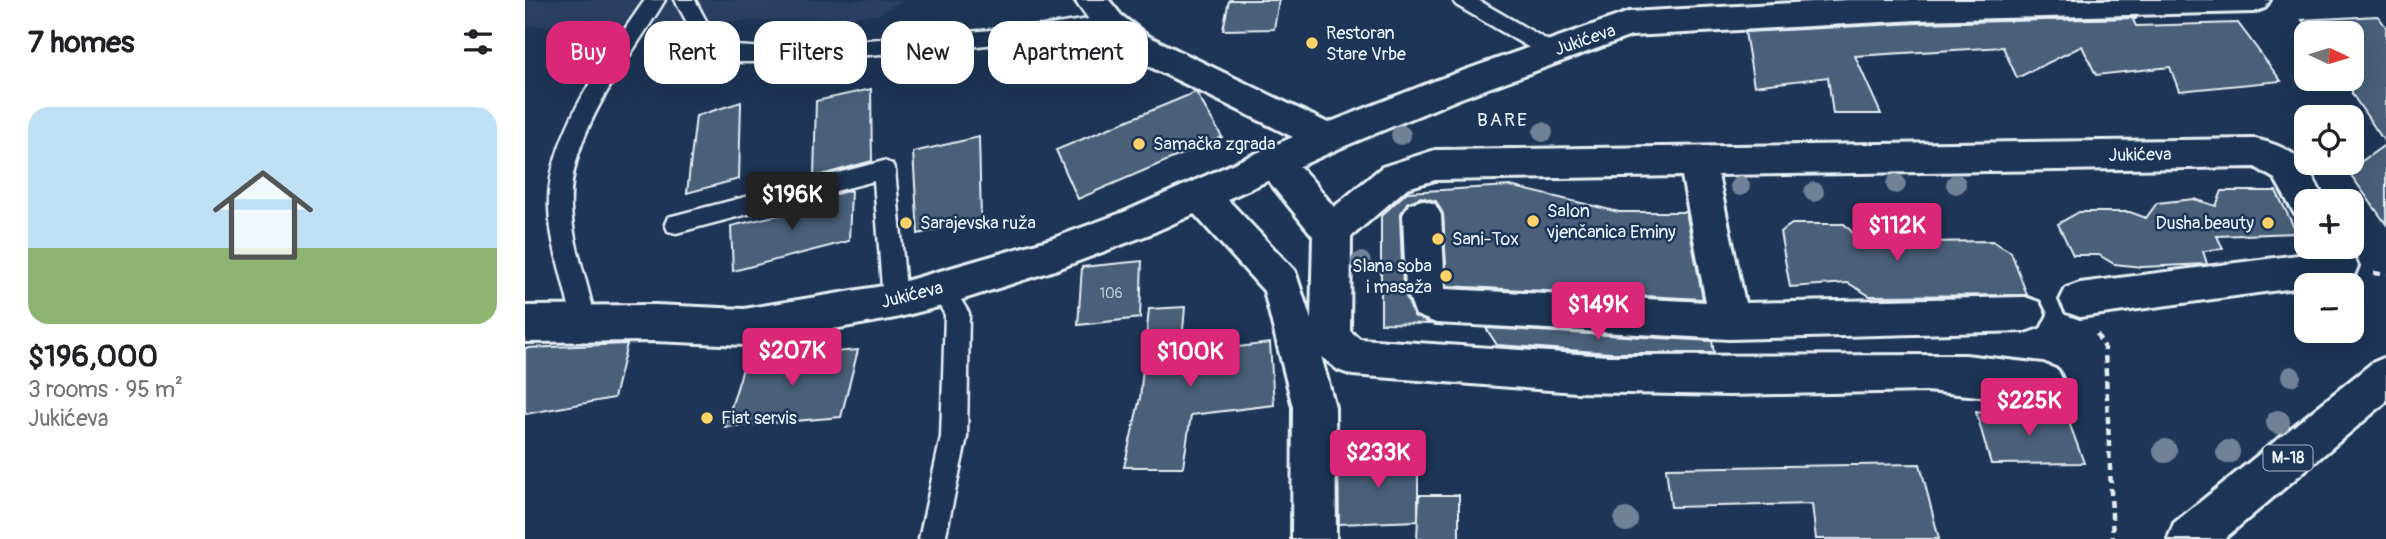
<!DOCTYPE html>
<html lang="en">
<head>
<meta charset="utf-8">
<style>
	body { margin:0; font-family:Pangolin,sans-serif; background:#f6f6f6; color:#202124; height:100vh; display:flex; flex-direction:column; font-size:26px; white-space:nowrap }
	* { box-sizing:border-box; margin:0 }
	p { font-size:23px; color:#757577 }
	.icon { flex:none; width:38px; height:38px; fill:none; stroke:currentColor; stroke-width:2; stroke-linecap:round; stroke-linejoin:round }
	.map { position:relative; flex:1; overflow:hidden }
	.sheet { display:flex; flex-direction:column; background:#fff; width:525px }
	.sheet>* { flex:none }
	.banner { position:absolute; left:21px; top:21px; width:665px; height:63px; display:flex; gap:14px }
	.needle { width:46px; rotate:94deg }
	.controls { position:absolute; left:1769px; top:21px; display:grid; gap:14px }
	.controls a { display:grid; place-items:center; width:70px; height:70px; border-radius:14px; background:#fff; box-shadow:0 7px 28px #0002; font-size:35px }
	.price { position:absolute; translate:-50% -60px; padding:0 16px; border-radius:7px; background:#db2777; color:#fff; font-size:23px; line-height:46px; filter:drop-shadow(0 2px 4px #0008) }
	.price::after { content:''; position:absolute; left:50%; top:42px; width:21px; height:16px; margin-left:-10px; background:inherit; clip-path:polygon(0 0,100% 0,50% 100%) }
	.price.selected { background:#222; color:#fff }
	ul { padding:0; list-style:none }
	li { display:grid; align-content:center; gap:14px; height:371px; padding:0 28px }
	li+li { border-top:2px solid #e0e0e0 }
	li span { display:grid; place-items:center; height:217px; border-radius:21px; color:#555 }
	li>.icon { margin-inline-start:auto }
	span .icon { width:126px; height:126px; fill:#fffc; stroke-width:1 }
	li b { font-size:30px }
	h2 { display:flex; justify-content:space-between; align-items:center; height:84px; padding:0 28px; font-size:30px }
	.tag { padding:0 24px; border-radius:21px; background:#fff; box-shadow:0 7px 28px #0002; font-size:24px; line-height:63px }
	.tag.selected { background:#db2777; color:#fff }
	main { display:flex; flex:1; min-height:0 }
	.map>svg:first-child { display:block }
	.built { fill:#2a4162 }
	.building { fill:#495e7a; stroke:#e8f1f8; stroke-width:2 }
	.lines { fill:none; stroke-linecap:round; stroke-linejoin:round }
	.service-casing { stroke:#e8f1f8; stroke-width:5 }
	.minor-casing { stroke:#e8f1f8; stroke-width:6 }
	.tertiary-casing { stroke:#e8f1f8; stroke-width:6 }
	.primary-casing { stroke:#e8f1f8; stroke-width:6 }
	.path { stroke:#e8f1f8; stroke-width:4.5; stroke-dasharray:7 5; stroke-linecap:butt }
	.service { fill:#1d3557; fill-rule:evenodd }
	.minor { fill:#1d3557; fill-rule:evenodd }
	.tertiary { fill:#1d3557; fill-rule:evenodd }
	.primary { fill:#1d3557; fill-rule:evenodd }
	.tree { fill:#708198 }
	.poi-dot { fill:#ffd166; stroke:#1d3557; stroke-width:2.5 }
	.labels { text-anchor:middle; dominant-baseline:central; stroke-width:5; stroke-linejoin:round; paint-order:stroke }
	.number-label { font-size:14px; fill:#c0ccd8 }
	.shield { fill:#1d3557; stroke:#abb9c8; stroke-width:2 }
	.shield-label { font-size:16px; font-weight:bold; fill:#e8f1f8 }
	.poi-label { font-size:18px; fill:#e8f1f8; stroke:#1d3557; text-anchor:start }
	.street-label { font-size:18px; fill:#e8f1f8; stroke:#1d3557 }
	.neighbourhood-label { font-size:19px; letter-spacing:2px; fill:#e8f1f8; stroke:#1d3557 }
</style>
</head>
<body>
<main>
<section class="sheet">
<h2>7 homes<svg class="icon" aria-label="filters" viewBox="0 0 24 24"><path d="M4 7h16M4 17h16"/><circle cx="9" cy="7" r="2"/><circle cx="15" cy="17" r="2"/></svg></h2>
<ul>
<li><span style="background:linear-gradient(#bfe0f5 65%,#8fb573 0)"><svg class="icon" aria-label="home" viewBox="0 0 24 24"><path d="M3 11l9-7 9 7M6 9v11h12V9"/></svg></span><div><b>$196,000</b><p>3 rooms · 95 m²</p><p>Jukićeva</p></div></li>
</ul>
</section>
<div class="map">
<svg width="1861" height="539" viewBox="0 0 1861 539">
	<rect width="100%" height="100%" fill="#1d3557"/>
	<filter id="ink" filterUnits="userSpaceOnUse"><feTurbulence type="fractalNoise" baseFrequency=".0143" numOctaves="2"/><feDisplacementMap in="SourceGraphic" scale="14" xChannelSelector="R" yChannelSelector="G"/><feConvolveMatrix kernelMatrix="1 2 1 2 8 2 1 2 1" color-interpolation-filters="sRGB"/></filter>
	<g filter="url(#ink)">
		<path class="built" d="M 0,0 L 377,0 L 353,15 L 71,28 L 0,25 Z"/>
		<path class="building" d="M 704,0 L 754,0 L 749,29 L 698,30 Z
			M 1853,16 L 1861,27 L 1861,224 L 1823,171 L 1861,144 L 1827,94 L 1827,33 L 1786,33 L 1777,20 Z
			M 1612,18 L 1608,20 L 1611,26 L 1713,23 L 1756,81 L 1654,91 L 1645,67 L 1571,75 L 1557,46 L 1492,78 L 1478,47 L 1330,56 L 1356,114 L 1308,114 L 1303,77 L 1229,86 L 1220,32 L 1392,23 Z
			M 346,89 L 347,161 L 289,177 L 291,101 Z
			M 671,92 L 697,137 L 553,199 L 531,150 Z
			M 216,102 L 214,179 L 162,193 L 171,116 Z
			M 454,137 L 456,219 L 393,234 L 388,152 Z
			M 985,186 L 1094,212 L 1161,212 L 1178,299 L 922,286 L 918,214 L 911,201 L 896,197 L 882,203 L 875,215 L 878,289 L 889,316 L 907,324 L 856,323 L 856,216 L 882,192 Z
			M 326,190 L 324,241 L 208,271 L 206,226 L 288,207 L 288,200 Z
			M 1697,191 L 1751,191 L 1772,233 L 1692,236 L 1698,249 L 1678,251 L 1682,264 L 1617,267 L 1589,264 L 1574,255 L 1548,255 L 1533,224 L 1554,212 L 1605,212 L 1621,218 L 1632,203 L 1669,199 L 1691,206 Z
			M 1267,224 L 1319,224 L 1334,239 L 1348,230 L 1382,228 L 1397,242 L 1467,241 L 1486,252 L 1502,295 L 1345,296 L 1323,283 L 1265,287 L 1255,232 Z
			M 617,261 L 615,318 L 553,325 L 557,267 Z
			M 660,307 L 656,354 L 745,343 L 749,405 L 666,415 L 658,467 L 599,467 L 615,398 L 624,309 Z
			M 961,328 L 1187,341 L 1189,353 L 1086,353 L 972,345 Z
			M 102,344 L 89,398 L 0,414 L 0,348 Z
			M 333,350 L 316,417 L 200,427 L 221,359 Z
			M 1451,412 L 1541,414 L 1559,463 L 1466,464 Z
			M 893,457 L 893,521 L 814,524 L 813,460 Z
			M 1395,464 L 1414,539 L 1291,539 L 1287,504 L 1146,507 L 1141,468 Z
			M 894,495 L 934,495 L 934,539 L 892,539 Z"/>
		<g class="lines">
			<defs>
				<path id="service" d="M 120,0 L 140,0 C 104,61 42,133 46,208 C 48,247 64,285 71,323 L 67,330 L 59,333 L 51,330 L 47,323 C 41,284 25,246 24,207 C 21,137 82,55 120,0 Z
					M 150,0 L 170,0 L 194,45 L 242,48 L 518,26 L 584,16 L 594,23 C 583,41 283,59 242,62 L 205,62 L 180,56 Z
					M 928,0 L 953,0 L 1034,47 L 1037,52 L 1034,57 L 1020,57 L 931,5 Z
					M 359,161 L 367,164 L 370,170 L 382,301 L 378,308 L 370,311 L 362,308 L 358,301 L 349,181 L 151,233 L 143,231 L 140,224 L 143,217 L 151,215 Z
					M 417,279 L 425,282 L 444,313 L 442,437 L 420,539 L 394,539 L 416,437 L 420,315 L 405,289 L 409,282 Z"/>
				<path id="minor" d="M 1730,139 C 1774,149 1781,163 1800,201 L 1782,201 L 1782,217 L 1769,213 L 1750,179 L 1730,167 L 1193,175 L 1220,303 L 1500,297 L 1514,302 L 1520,314 L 1514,326 L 1500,331 L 1204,339 L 911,323 L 891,315 L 881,289 L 878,215 L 884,204 L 897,200 L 910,204 L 916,215 L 920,289 L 1181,302 L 1157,176 L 910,180 L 882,188 L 826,237 L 825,331 L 835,339 L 1082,356 L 1440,355 L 1518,364 L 1533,370 L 1539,383 L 1533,396 L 1518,402 L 1401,391 L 1204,395 L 1051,392 L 827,375 L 813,370 L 796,356 L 810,407 L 811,539 L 767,539 L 768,407 L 739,291 L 663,207 L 658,196 L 663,185 L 676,181 L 689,185 L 770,271 L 786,320 L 788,236 L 729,163 L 734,153 C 765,142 790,186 809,207 L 857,167 L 910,150 Z
					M 1786,247 L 1824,247 L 1833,266 L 1828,278 L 1814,282 L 1555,317 L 1541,312 L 1535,300 L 1541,288 L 1555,283 L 1789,253 Z"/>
				<path id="tertiary" d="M 550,0 L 584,0 L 596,15 L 623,36 L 803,123 L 912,80 L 1104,12 L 1323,0 L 1745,0 L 1740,8 L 1729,12 L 1392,20 L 1106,36 L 936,98 L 815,148 L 625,234 L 530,270 L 417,306 L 370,318 L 219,345 L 130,341 L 0,342 L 0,306 L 130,305 L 219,309 L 370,284 L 526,239 L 599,212 L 768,137 L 599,54 L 572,31 Z"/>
				<path id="primary" d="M 1861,357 L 1861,402 L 1699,539 L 1643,539 L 1649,523 L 1847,363 Z"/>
			</defs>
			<use href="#service" class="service-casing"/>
			<use href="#minor" class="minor-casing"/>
			<use href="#tertiary" class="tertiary-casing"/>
			<use href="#primary" class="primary-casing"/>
			<path class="path" d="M 1849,273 L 1861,275
				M 1572,334 L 1580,350 L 1588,539"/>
			<use href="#service" class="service"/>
			<use href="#minor" class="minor"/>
			<use href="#tertiary" class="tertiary"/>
			<use href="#primary" class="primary"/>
		</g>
		<g class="tree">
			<circle cx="1018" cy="132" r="10"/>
			<circle cx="876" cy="135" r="10"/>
			<circle cx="1371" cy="184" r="10"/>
			<circle cx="1431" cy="184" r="10"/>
			<circle cx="1215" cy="186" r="10"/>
			<circle cx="1289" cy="192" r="10"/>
			<circle cx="836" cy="262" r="10"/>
			<circle cx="1766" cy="376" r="10"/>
			<circle cx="1753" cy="422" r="12"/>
			<circle cx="1640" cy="451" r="12"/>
			<circle cx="1703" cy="452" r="12"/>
			<circle cx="1101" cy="520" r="12"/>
		</g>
	</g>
	<g class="poi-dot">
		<circle cx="787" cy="43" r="7"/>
		<circle cx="614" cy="144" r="7"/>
		<circle cx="1008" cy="221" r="7"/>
		<circle cx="381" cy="223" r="7"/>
		<circle cx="1743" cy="223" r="7"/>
		<circle cx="913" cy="239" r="7"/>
		<circle cx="921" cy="276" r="7"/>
		<circle cx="182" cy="418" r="7"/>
	</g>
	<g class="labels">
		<g class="number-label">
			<text x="586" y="293">106</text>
		</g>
		<rect class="shield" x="1738.5" y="445.5" width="49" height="25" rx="5"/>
		<g class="shield-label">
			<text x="1763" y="458">M-18</text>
		</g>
		<g class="poi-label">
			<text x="801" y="33">Restoran<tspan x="801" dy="21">Stare Vrbe</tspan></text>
			<text x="628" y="144">Samačka zgrada</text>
			<text x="1022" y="211">Salon<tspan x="1022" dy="21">vjenčanica Eminy</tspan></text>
			<text x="395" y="223">Sarajevska ruža</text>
			<text x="1729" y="223" text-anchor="end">Dusha.beauty</text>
			<text x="927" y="239">Sani-Tox</text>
			<text x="907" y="266" text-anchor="end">Slana soba<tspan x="907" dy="21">i masaža</tspan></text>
			<text x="196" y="418">Fiat servis</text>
		</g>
		<g class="street-label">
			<text transform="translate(1060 40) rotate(-19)">Jukićeva</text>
			<text transform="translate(1615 155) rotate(-1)">Jukićeva</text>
			<text transform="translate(387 295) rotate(-14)">Jukićeva</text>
		</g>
		<g class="neighbourhood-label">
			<text x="978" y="120">BARE</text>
		</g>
	</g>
</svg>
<div class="controls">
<a><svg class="needle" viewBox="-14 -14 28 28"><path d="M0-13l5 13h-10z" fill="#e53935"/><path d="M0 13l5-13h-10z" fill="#757577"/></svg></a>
<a><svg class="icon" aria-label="locate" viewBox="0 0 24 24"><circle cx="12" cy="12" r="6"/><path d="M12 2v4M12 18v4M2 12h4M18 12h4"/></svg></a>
<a>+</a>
<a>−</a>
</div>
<b class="price selected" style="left:267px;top:232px">$196K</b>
<b class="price" style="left:1372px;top:263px">$112K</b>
<b class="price" style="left:1073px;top:342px">$149K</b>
<b class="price" style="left:267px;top:388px">$207K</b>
<b class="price" style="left:665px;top:389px">$100K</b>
<b class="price" style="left:1504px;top:438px">$225K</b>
<b class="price" style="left:853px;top:490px">$233K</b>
<div class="banner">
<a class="tag selected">Buy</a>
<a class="tag">Rent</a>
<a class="tag">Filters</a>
<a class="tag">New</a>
<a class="tag">Apartment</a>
</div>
</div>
</main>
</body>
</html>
